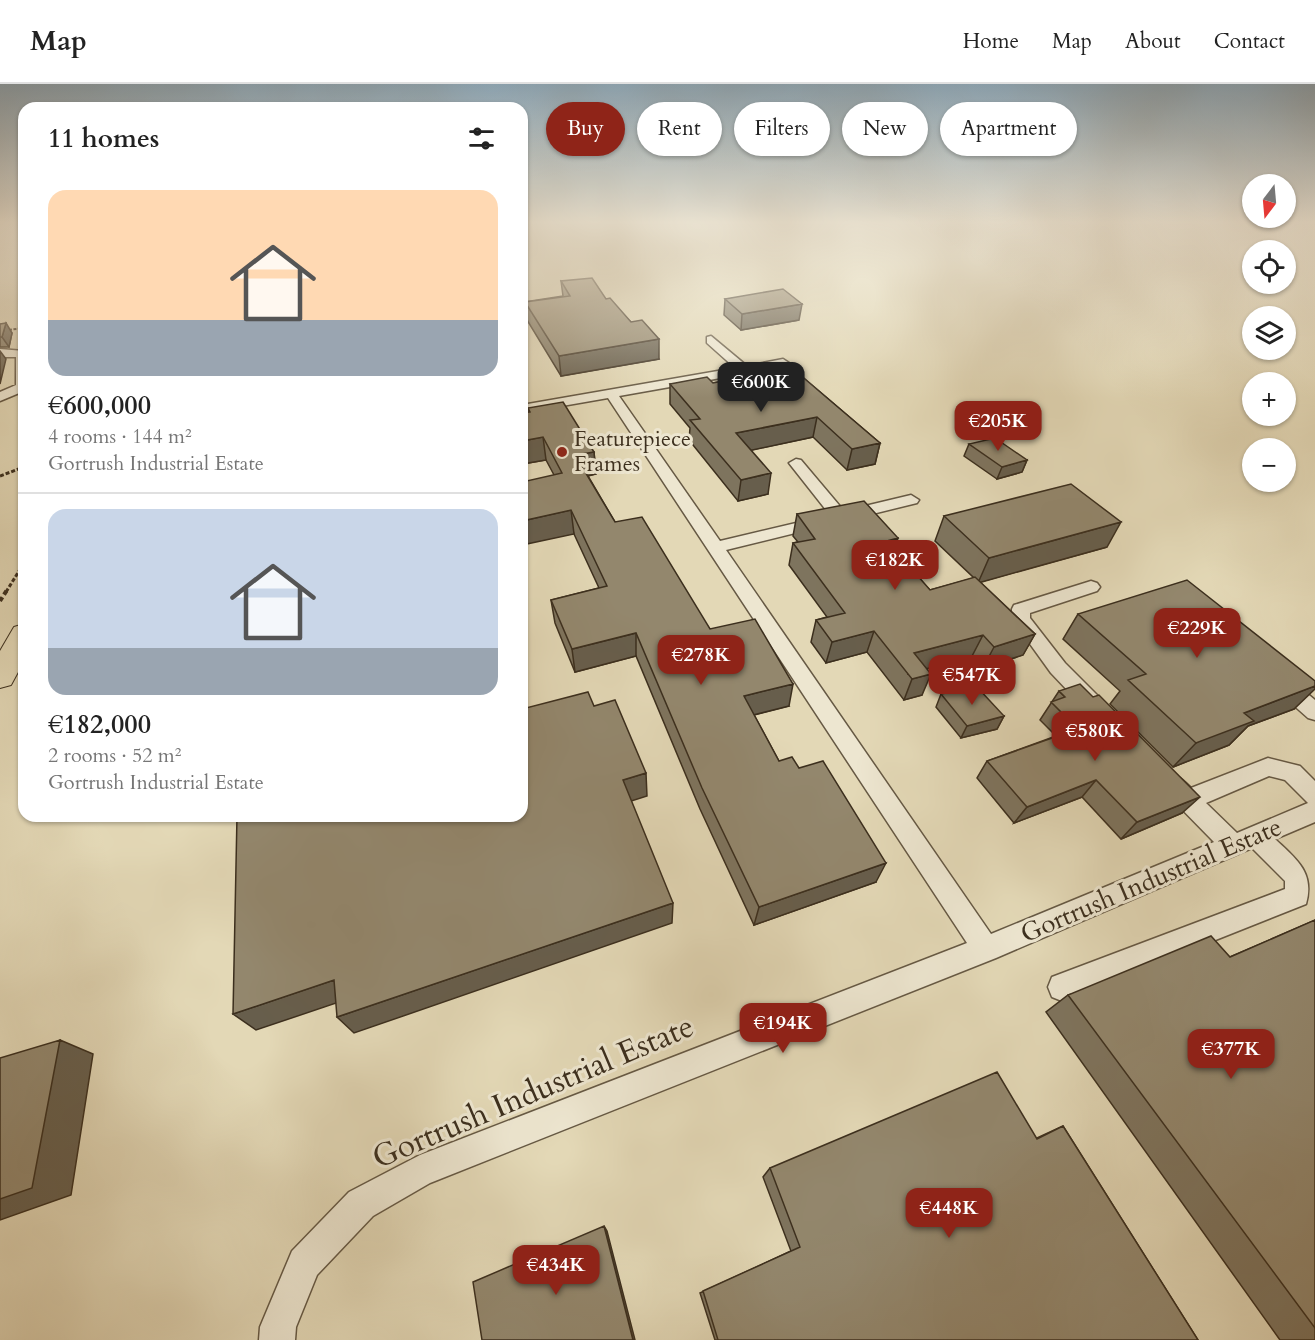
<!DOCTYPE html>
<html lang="en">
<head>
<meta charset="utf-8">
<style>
	body { margin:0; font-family:Cardo,serif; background:#f6f6f6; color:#222; height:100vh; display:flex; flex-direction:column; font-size:22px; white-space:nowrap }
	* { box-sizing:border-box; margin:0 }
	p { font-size:20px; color:#767676 }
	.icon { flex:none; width:33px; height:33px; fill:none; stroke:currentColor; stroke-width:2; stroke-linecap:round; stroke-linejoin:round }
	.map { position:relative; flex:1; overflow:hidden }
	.drawer { position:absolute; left:18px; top:18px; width:510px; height:720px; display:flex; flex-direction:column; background:#fff; border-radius:18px; box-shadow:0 2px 4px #0004 }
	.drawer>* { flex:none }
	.guide { position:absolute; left:546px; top:18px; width:570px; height:54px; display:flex; gap:12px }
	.needle { width:39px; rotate:196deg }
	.controls { position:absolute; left:1242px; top:90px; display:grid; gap:12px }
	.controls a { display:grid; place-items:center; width:54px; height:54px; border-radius:50%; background:#fff; box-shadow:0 2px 4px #0004; font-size:30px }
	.price { position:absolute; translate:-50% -51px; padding:0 14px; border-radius:12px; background:#8f2418; color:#fff; font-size:20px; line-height:39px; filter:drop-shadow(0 2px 3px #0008) }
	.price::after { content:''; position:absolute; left:50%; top:36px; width:18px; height:14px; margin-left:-9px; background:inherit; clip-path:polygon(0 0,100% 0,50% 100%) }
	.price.current { background:#222; color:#fff }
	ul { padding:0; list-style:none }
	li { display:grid; align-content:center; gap:12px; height:318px; padding:0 30px }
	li+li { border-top:2px solid #e0e0e0 }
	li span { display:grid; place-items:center; height:186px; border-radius:18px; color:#555 }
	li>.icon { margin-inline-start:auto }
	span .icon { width:108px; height:108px; fill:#fffc; stroke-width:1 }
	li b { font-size:26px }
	h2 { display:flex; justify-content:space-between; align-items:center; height:72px; padding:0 30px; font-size:26px }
	.chip { padding:0 21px; border-radius:27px; background:#fff; box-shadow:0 2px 4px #0004; font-size:21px; line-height:54px }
	.chip.current { background:#8f2418; color:#fff }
	header { display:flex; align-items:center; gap:36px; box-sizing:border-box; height:84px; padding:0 30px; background:#fff; border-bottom:2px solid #e0e0e0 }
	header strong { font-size:28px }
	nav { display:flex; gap:33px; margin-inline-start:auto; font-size:21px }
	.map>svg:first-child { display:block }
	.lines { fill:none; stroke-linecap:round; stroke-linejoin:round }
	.minor-casing { stroke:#665944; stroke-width:3 }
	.highway-casing { stroke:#3c2f1e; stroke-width:2 }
	.path-far2 { stroke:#3c2f1e; stroke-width:2; stroke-dasharray:3 1.5; stroke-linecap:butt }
	.path-far1 { stroke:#3c2f1e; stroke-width:3; stroke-dasharray:4 2; stroke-linecap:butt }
	.path { stroke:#3c2f1e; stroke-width:4; stroke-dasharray:4.5 3; stroke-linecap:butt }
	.minor { fill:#ede6d0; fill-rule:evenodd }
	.highway { fill:#e3d8b6; fill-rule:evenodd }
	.wall { fill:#7e745e; stroke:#3c2f1e; stroke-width:1.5 }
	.shaded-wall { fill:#675e4c; stroke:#3c2f1e; stroke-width:1.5 }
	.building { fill:#93876d; stroke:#3c2f1e; stroke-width:1.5 }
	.poi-dot { fill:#8f2418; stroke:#ede6d0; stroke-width:2 }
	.labels { text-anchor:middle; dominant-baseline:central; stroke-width:6; stroke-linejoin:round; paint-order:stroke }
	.far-poi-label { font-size:22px; fill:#3c2f1e; stroke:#ede6d0; text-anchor:start }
	.street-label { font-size:26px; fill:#3c2f1e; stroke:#ede6d0 }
	.near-street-label { font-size:32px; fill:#3c2f1e; stroke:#ede6d0 }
</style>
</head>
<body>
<header>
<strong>Map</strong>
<nav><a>Home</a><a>Map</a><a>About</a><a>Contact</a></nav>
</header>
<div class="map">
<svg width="1315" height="1256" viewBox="0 0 1315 1256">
	<rect width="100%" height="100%" fill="#e3d8b6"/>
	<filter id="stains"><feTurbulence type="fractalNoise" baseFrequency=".00333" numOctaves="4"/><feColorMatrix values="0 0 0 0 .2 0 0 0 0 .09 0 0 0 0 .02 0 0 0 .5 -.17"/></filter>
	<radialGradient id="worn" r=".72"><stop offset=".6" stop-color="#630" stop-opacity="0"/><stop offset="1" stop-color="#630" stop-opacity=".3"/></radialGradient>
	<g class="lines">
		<defs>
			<path id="minor" d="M 711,252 L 747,282 L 783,275 L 789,279 L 783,283 L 619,312 L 720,457 L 830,431 L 789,379 L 796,375 L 801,376 L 844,427 L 911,411 L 919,416 L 917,419 L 726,466 L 991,850 L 1214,758 L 1164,707 L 1161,700 L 1164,693 C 1177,689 1182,695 1191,704 L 1268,674 L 1300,682 L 1315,697 L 1315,738 L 1275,755 C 1296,775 1315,788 1306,820 L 1062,917 L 1052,913 L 1048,903 L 1052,893 L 1285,805 L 1285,797 L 1252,764 L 996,874 L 430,1099 L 373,1132 L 317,1191 L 296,1243 L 295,1256 L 259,1256 L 260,1243 L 292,1167 L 349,1108 L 420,1071 L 967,859 L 608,314 L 522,329 L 522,321 L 735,284 L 707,259 L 707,253 ZM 1269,692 L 1285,696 L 1308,719 L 1237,749 L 1206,719 Z
				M 0,265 L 24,267 L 24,307 L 0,317 L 0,308 L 16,301 L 16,273 L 0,273 Z
				M 1091,497 L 1097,499 L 1100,503 L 1097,507 L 1030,529 L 1030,534 L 1065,579 L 1102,616 L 1105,622 L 1102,628 L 1095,630 L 1088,628 L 1051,589 L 1012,535 L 1012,525 L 1014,521 Z
				M 1280,591 L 1287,593 L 1315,616 L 1315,636 L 1308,634 L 1273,603 L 1270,598 L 1273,593 Z"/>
			<path id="highway" d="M 24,540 L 24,577 L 11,601 L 0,604 L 0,567 L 14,543 Z"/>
		</defs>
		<use href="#minor" class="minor-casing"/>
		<use href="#highway" class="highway-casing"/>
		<path class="path-far2" d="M 0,247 L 24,244"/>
		<path class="path-far1" d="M 0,392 L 24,383
			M 6,508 L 24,479"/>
		<path class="path" d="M 0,517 L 7,506"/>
		<use href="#minor" class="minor"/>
		<use href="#highway" class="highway"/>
	</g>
	<path class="wall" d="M 561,197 L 606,215 L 631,238 L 659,275 L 561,292 L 527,236 L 525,218 L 563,212 Z
		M 725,215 L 799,236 L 741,246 L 724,231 Z
		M 0,240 L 12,249 L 9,263 L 0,263 Z
		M 792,284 L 880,359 L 875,380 L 847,386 L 813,353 L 751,366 L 768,410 L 738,417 L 689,356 L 690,344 L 670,320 L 670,300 L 713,299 Z
		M 528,324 L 594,368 L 596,390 L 588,392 L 615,438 L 710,545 L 789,622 L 754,631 L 779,677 L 799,684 L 876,798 L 754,841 L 700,725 L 636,572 L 575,588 L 555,539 L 551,516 L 599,504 L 574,450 L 554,391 L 546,376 L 522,380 L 522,329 L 528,328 Z
		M 969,360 L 1027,376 L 1022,388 L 997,395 L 964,372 Z
		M 797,430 L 894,466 L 930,506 L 974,494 L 935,457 L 944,432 L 1107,463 L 980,498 L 1035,550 L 1023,571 L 983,584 L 972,572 L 927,585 L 922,611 L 904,616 L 867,568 L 826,579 L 811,558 L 816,536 L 827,533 L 789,481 L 793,459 L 798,458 L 793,452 Z
		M 1078,530 L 1294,625 L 1248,642 L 1229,661 L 1173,683 L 1110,620 L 1120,607 L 1063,555 Z
		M 1059,607 L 1182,729 L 1121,755 L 1082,713 L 1014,739 L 977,694 L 987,677 L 1056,652 L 1040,636 Z
		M 941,610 L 1004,632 L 997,645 L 961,654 L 936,623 Z
		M 1315,836 L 1315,1256 L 1280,1256 L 1046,928 L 1068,911 L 1230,873 Z
		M 1063,1042 L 1198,1256 L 715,1256 L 700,1209 L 791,1167 L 763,1093 L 770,1084 L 1037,1054 Z"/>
	<path class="shaded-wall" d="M 802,220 L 799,236 L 741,246 L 742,230 Z
		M 6,239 L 12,249 L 9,263 L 2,253 Z
		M 659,255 L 659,275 L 561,292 L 559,272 Z
		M 0,267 L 6,275 L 0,300 Z
		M 817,333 L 813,353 L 734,370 L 736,349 Z
		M 543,353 L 546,376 L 522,380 L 522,357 Z
		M 880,359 L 875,380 L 847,386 L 852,365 Z
		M 594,368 L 596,390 L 578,394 L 575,371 Z
		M 1027,376 L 1022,388 L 997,395 L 1002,383 Z
		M 771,389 L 768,410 L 738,417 L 741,396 Z
		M 571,426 L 574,450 L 522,461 L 522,437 Z
		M 1121,438 L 1107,463 L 978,499 L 989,474 Z
		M 898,454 L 891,476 L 887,457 Z
		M 874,547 L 867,568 L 826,579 L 832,558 Z
		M 636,549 L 636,572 L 575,588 L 572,565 Z
		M 1035,550 L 1023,571 L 983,584 L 994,563 Z
		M 983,551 L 972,572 L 908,590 L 914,569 Z
		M 931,590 L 922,611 L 904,616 L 912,595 Z
		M 793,600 L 789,622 L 741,634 L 744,612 Z
		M 1315,602 L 1315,605 L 1294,625 L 1248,642 L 1229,661 L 1173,683 L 1196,659 L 1244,629 Z
		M 1004,632 L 997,645 L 961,654 L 967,642 Z
		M 646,689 L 647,712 L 625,719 L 623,696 Z
		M 1096,696 L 1082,713 L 1014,739 L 1027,723 Z
		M 1200,713 L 1182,729 L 1121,755 L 1137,738 Z
		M 886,779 L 876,798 L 754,841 L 759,823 Z
		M 673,819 L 672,839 L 354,949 L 337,933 Z
		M 334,896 L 351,914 L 256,946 L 233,930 Z
		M 60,956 L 93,970 L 71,1111 L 0,1136 L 0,1115 Z
		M 604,1142 L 607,1147 L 635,1256 L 633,1256 Z"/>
	<path class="building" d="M 592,194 L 606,215 L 610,214 L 631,238 L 642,236 L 659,255 L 559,272 L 525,218 L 570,212 L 561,197 Z
		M 783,205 L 802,220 L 742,230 L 725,215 Z
		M 6,239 L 2,253 L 0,253 L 0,240 Z
		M 792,284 L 880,359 L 852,365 L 817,333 L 736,349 L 771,389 L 741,396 L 690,336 L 700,335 L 670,300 L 707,293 L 713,299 Z
		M 563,318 L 594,368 L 575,371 L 615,438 L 642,433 L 710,545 L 755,535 L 793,600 L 744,612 L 779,677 L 792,673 L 799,684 L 823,677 L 886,779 L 759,823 L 702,704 L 636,549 L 572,565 L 551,516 L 607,502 L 571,426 L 522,437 L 522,398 L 562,389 L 543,353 L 522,357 L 522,329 L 530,328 L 528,324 Z
		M 995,354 L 1027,376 L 1002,383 L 969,360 Z
		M 1071,400 L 1121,438 L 989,474 L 944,432 Z
		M 864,417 L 898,454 L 887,457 L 930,506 L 975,493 L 1035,550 L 994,563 L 983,551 L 914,569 L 931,590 L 912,595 L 874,547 L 832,558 L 816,536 L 845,529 L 793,459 L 815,455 L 797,430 Z
		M 1187,496 L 1315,597 L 1315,602 L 1244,629 L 1254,637 L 1196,659 L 1128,596 L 1146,590 L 1078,530 Z
		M 1080,600 L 1093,613 L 1099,611 L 1200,713 L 1137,738 L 1096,696 L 1027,723 L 987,677 L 1078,645 L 1051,618 L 1065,613 L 1059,607 Z
		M 977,603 L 1004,632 L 967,642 L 941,610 Z
		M 588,608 L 594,622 L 615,616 L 646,689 L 623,696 L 673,819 L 337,933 L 334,896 L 233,930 L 237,732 L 522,732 L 522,625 Z
		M 1315,836 L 1315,1244 L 1068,911 L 1211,852 L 1230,873 Z
		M 60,956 L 32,1104 L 0,1115 L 0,974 Z
		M 997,988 L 1037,1055 L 1063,1042 L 1198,1256 L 718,1256 L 703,1207 L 800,1163 L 770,1084 Z
		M 604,1142 L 633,1256 L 482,1256 L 473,1198 Z"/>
	<linearGradient id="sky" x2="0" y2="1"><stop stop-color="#8facbf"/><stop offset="0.44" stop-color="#f2edde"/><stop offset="1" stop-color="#f2edde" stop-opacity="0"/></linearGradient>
	<rect width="1315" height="314" fill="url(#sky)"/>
	<circle class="poi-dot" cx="562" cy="368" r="6"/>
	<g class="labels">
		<g class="far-poi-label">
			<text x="574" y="355">Featurepiece<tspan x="574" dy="25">Frames</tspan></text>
		</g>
		<g class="street-label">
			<text transform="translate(1151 796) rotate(-23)">Gortrush Industrial Estate</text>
		</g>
		<g class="near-street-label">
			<text transform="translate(533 1008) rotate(-23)">Gortrush Industrial Estate</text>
		</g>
	</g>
	<rect width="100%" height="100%" filter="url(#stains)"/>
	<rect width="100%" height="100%" fill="url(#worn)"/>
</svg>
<div class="controls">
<a><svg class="needle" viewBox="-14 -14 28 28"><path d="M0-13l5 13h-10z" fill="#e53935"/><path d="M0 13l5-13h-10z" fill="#767676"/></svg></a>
<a><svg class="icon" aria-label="locate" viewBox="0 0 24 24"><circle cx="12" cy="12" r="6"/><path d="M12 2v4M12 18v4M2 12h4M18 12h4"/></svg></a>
<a><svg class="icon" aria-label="layers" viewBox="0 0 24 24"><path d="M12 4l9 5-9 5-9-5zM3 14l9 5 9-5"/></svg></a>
<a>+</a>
<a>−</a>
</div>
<b class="price current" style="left:761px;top:329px">€600K</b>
<b class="price" style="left:998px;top:368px">€205K</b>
<b class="price" style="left:895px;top:507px">€182K</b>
<b class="price" style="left:1197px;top:575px">€229K</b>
<b class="price" style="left:701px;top:602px">€278K</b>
<b class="price" style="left:972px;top:622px">€547K</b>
<b class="price" style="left:1095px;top:678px">€580K</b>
<b class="price" style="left:783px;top:970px">€194K</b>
<b class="price" style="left:1231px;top:996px">€377K</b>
<b class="price" style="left:949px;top:1155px">€448K</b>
<b class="price" style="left:556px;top:1212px">€434K</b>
<div class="guide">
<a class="chip current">Buy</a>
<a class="chip">Rent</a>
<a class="chip">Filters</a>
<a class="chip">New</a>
<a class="chip">Apartment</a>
</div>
<section class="drawer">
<h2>11 homes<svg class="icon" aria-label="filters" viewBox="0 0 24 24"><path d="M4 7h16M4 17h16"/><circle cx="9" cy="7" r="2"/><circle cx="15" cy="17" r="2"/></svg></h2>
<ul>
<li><span style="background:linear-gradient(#ffd9b3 70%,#9aa5b1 0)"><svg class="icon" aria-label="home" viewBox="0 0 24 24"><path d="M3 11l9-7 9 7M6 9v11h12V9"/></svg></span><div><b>€600,000</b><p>4 rooms · 144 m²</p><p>Gortrush Industrial Estate</p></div></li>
<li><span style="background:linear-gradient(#c9d6e8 75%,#9aa5b1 0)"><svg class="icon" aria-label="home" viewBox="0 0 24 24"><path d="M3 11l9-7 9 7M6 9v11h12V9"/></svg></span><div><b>€182,000</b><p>2 rooms · 52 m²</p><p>Gortrush Industrial Estate</p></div></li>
</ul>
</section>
</div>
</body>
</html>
